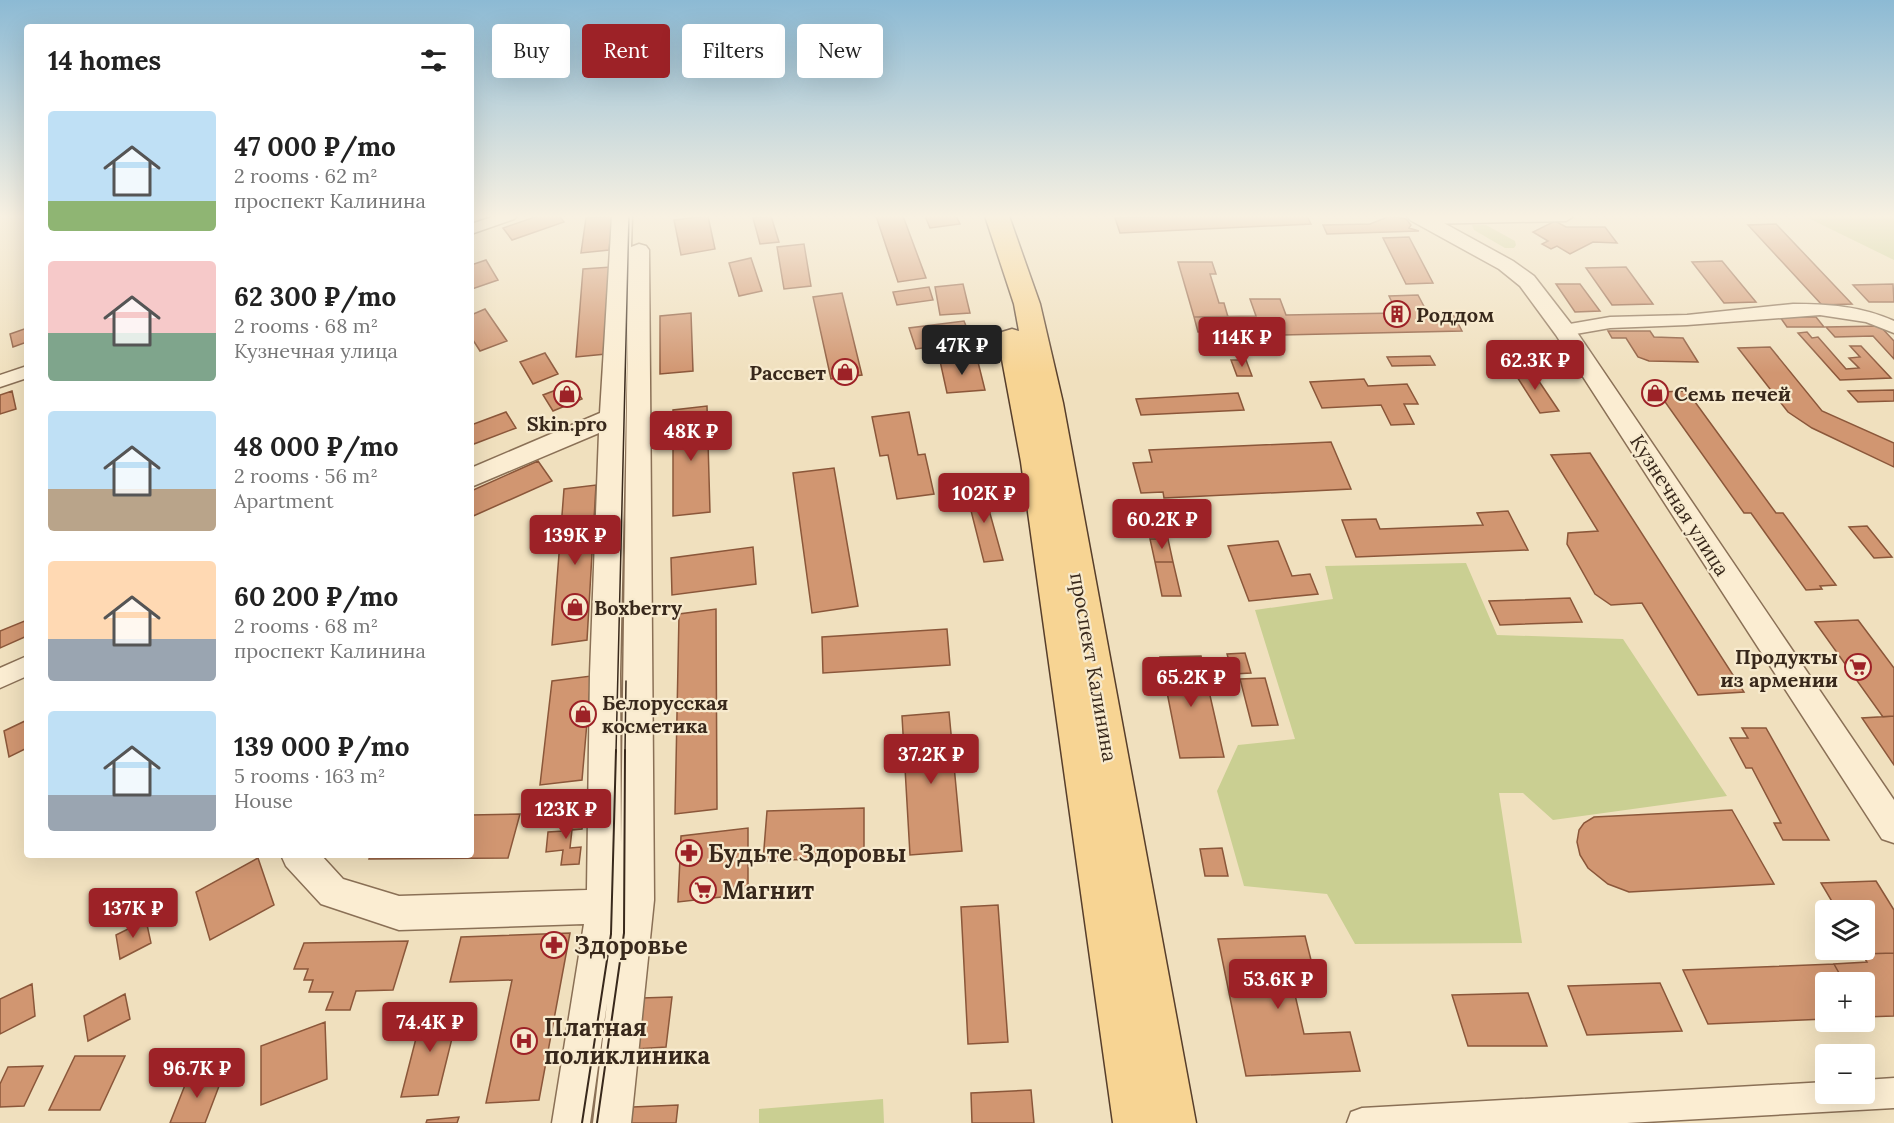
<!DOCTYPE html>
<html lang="en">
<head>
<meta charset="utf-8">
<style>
	body { margin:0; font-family:Lora,serif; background:#f6f6f6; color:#222; height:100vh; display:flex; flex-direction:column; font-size:22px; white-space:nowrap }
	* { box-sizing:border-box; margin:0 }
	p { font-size:20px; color:#767676 }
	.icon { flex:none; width:33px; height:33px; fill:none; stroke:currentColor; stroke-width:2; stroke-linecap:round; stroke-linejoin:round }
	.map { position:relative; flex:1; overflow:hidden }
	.sheet { position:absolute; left:24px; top:24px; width:450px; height:834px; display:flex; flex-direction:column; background:#fff; border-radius:6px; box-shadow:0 6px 24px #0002 }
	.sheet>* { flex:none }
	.hud { position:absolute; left:492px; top:24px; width:570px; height:54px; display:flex; gap:12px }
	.controls { position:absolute; left:1815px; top:900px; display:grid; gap:12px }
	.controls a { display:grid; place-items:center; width:60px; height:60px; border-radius:6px; background:#fff; box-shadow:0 6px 24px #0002; font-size:30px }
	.price { position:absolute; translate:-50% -51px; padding:0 14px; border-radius:6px; background:#9d2227; color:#fff; font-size:20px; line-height:39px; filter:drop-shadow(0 2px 3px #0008) }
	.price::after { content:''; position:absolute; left:50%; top:36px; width:18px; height:14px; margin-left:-9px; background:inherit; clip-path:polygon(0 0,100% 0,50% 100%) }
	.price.active { background:#222; color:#fff }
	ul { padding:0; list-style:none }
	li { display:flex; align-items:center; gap:18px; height:150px; padding:0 24px }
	li span { display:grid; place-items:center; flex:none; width:168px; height:120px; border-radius:6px; color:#555 }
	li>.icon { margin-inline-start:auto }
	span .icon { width:72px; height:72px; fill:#fffc; stroke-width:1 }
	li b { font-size:26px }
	h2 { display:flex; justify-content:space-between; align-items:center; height:72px; padding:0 24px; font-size:26px }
	.tag { padding:0 21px; border-radius:6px; background:#fff; box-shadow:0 6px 24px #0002; font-size:21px; line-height:54px }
	.tag.active { background:#9d2227; color:#fff }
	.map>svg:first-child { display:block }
	.green { fill:#cacf92 }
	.building { fill:#d19671; stroke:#8b573a; stroke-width:1.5 }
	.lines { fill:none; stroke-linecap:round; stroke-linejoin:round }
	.minor-casing { stroke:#8a7056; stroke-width:3 }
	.tertiary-casing { stroke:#8a7056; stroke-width:3 }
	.primary-casing { stroke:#573e2b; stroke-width:3 }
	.minor { fill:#fbedd2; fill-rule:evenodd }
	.tertiary { fill:#fbedd2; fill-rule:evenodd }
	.primary { fill:#f7d493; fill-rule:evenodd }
	.tram-far1 { stroke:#38281b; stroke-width:1.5 }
	.tram { stroke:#38281b; stroke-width:2 }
	.labels { text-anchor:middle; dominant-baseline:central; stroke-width:4.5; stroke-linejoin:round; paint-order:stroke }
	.poi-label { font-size:20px; font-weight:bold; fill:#38281b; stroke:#f7eace; text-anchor:start }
	.street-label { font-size:20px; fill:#38281b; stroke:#f7eace }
	.near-poi-label { font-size:24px; font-weight:bold; fill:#38281b; stroke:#f7eace; text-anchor:start }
</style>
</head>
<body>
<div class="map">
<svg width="1894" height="1123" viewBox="0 0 1894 1123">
	<rect width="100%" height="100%" fill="#f0e0be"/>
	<path class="green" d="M 1804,216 L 1894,216 L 1894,260 Z
		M 1472,225 L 1486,225 L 1515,241 L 1516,245 L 1514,248 L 1505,248 L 1474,230 Z
		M 1466,563 L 1497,635 L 1623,639 L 1727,796 L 1553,820 L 1523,793 L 1499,793 L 1522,943 L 1355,944 L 1327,894 L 1244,886 L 1217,791 L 1238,745 L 1295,739 L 1255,610 L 1333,599 L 1325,566 Z
		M 883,1099 L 884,1123 L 759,1123 L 759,1109 Z"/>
	<path class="building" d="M 538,216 L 559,216 L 564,222 L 512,240 L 503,228 Z
		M 613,216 L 609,250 L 581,253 L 586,218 Z
		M 708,216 L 715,249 L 681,255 L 674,220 Z
		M 771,216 L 779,242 L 760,244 L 753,218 Z
		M 876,216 L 903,216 L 926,278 L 898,282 Z
		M 925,216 L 956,216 L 960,224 L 930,228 Z
		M 1173,216 L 1307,216 L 1311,224 L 1120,233 L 1115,218 Z
		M 1390,216 L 1406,219 L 1411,225 L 1409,228 L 1419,231 L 1327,234 L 1323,225 L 1370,224 Z
		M 1555,221 L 1566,227 L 1605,227 L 1617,243 L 1593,242 L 1570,254 L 1557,246 L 1551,249 L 1542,244 L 1548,241 L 1533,232 Z
		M 1776,224 L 1852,304 L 1822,305 L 1748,225 Z
		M 1409,237 L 1433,283 L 1406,284 L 1383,238 Z
		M 804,244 L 811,286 L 784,289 L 777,247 Z
		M 751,258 L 762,291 L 739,296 L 729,263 Z
		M 486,260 L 498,280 L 472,289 L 471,265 Z
		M 1722,261 L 1756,302 L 1724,303 L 1692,262 Z
		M 1178,262 L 1212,262 L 1216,274 L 1210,274 L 1219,303 L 1224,303 L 1228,317 L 1194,317 Z
		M 611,267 L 606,354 L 576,357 L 583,269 Z
		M 1626,267 L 1653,304 L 1612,305 L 1586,268 Z
		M 963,284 L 970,313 L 940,315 L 935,287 Z
		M 1556,284 L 1580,284 L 1600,311 L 1575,312 Z
		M 1893,284 L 1894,302 L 1869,302 L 1853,285 Z
		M 929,287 L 933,300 L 897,305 L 893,292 Z
		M 842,293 L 862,375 L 831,379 L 813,297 Z
		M 1418,295 L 1427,312 L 1452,312 L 1462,331 L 1238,336 L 1236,331 L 1198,332 L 1194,317 L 1256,316 L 1250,299 L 1280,299 L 1286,315 L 1397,313 L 1389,296 Z
		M 485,309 L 507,341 L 480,351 L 471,337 L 471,315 Z
		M 691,313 L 693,371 L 660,374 L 660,316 Z
		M 1780,317 L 1816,317 L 1824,327 L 1787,327 Z
		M 964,321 L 972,341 L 916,349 L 909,328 Z
		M 1880,326 L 1894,341 L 1894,359 L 1873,336 L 1835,337 L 1826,327 Z
		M 27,328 L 27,342 L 13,347 L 10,334 Z
		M 1608,331 L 1650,331 L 1654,337 L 1683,338 L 1698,362 L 1649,361 L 1638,357 L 1626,338 L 1612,338 Z
		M 1807,332 L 1812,338 L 1818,337 L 1846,369 L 1859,368 L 1849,358 L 1860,357 L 1850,346 L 1861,346 L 1891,378 L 1840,380 L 1798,333 Z
		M 1770,347 L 1822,411 L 1894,443 L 1894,467 L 1812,428 L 1788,412 L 1738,348 Z
		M 545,353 L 558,374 L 533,384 L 520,362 Z
		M 1430,356 L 1435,365 L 1392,366 L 1387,357 Z
		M 977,358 L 985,390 L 947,393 L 940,361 Z
		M 1231,360 L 1246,360 L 1252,376 L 1237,376 Z
		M 1530,368 L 1559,411 L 1540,413 L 1512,369 Z
		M 1364,379 L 1368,386 L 1407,384 L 1418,404 L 1404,404 L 1414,424 L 1391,425 L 1381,405 L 1322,408 L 1310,382 Z
		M 572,384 L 582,399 L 553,411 L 543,395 Z
		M 1894,390 L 1894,401 L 1858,402 L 1848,391 Z
		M 12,391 L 16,409 L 0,414 L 0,395 Z
		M 1687,391 L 1776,513 L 1783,513 L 1836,585 L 1820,586 L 1822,589 L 1806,590 L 1751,513 L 1744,513 L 1658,392 Z
		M 1238,393 L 1244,410 L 1141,415 L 1136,399 Z
		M 707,406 L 710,512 L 673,516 L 673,410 Z
		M 506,412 L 516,428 L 474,444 L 471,439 L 471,425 Z
		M 909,412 L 918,455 L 925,454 L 934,494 L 897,499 L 888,455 L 880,456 L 872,417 Z
		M 1331,442 L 1351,489 L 1164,498 L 1163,492 L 1141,493 L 1133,463 L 1152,462 L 1149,450 Z
		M 1590,453 L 1744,692 L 1698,695 L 1642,603 L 1611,605 L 1595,594 L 1567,544 L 1568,533 L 1598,531 L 1551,455 Z
		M 538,461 L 552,481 L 471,517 L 471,491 Z
		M 834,468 L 858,606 L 812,613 L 793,473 Z
		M 596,485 L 587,640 L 552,645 L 564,489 Z
		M 982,485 L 1003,560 L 984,562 L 965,487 Z
		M 1508,511 L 1528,550 L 1356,557 L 1342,520 L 1376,519 L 1380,529 L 1483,525 L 1477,513 Z
		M 1867,526 L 1892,557 L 1874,558 L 1849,527 Z
		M 1150,539 L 1168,539 L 1173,562 L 1155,562 Z
		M 1278,541 L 1292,576 L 1310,574 L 1318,594 L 1249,601 L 1228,546 Z
		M 753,547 L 756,584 L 672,595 L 671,558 Z
		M 1155,562 L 1173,562 L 1181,596 L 1162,596 Z
		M 1570,598 L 1582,622 L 1500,625 L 1489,601 Z
		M 716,609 L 717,809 L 675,814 L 679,614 Z
		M 27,620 L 27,636 L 0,648 L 0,631 Z
		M 1858,620 L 1894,668 L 1894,716 L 1883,717 L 1815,622 Z
		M 947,629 L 950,665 L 823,673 L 822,637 Z
		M 1245,653 L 1251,673 L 1233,674 L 1227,654 Z
		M 1201,656 L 1224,757 L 1180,758 L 1160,657 Z
		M 591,676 L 582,780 L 540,785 L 552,681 Z
		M 1265,678 L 1278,725 L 1252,726 L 1240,679 Z
		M 949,712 L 962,851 L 910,855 L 902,716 Z
		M 1894,716 L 1894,765 L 1862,718 Z
		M 27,720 L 27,748 L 9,757 L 4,731 Z
		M 1742,728 L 1766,728 L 1829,840 L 1783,840 L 1774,823 L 1781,823 L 1752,768 L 1746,768 L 1730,738 L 1748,738 Z
		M 864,808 L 864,857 L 763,861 L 767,811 Z
		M 1732,810 L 1774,884 L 1629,892 L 1608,884 L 1588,868 L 1580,855 L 1577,842 L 1579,830 L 1584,823 L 1594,817 Z
		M 584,813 L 582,829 L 572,830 L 570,848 L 581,847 L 579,864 L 561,865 L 563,850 L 546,852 L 548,832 L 564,831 L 566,815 Z
		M 520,814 L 508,858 L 369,859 L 370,855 L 471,855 L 471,815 Z
		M 748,828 L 748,894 L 678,902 L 681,836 Z
		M 1222,848 L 1228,876 L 1205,876 L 1200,849 Z
		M 258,858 L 274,905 L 210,940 L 196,892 Z
		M 1876,881 L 1894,910 L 1894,953 L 1862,954 L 1860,950 L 1864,950 L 1864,910 L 1837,910 L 1821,883 Z
		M 998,905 L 1008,1042 L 968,1044 L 961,907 Z
		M 146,920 L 151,943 L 120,959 L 116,935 Z
		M 570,933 L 539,1100 L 486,1103 L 512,980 L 450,982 L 461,937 Z
		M 1305,936 L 1314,972 L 1290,973 L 1304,1034 L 1350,1032 L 1360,1071 L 1246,1076 L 1218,939 Z
		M 408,941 L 393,990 L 356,991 L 350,1010 L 326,1010 L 333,992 L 309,992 L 313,980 L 304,980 L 308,969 L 294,969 L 304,943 Z
		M 1894,953 L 1894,1016 L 1864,1017 L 1864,982 L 1844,982 L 1834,964 L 1867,962 L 1862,954 Z
		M 1834,964 L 1844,982 L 1826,982 L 1826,1019 L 1708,1024 L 1683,970 Z
		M 1660,983 L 1682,1031 L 1587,1035 L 1568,986 Z
		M 32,984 L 35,1016 L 0,1034 L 0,999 Z
		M 1528,993 L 1547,1046 L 1468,1046 L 1452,995 Z
		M 125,994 L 130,1019 L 88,1041 L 84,1016 Z
		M 672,997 L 666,1047 L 636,1049 L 642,998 Z
		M 459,1010 L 438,1095 L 401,1097 L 423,1011 Z
		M 325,1022 L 327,1079 L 261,1105 L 261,1046 Z
		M 75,1056 L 125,1056 L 100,1110 L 49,1110 Z
		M 43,1066 L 24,1106 L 0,1107 L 0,1084 L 8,1067 Z
		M 224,1073 L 205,1123 L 170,1123 L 189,1075 Z
		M 1031,1090 L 1034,1123 L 972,1123 L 971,1093 Z
		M 678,1105 L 676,1123 L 631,1123 L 633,1107 Z
		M 459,1117 L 457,1123 L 426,1123 L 427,1120 Z"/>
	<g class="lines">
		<defs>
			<path id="minor" d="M 495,216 L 517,216 L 514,219 L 471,234 L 471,224 Z
				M 1427,216 L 1574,216 L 1566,221 L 1422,224 L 1419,221 L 1422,218 Z
				M 1793,304 C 1828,304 1861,306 1894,321 L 1894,333 L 1866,322 L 1820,315 L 1687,325 L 1610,328 L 1564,336 L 1558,334 L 1555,330 L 1558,326 L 1610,317 L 1687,315 Z
				M 27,366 L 27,378 L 0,387 L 0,375 Z
				M 27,656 L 27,676 L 0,688 L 0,668 Z
				M 1894,1078 L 1894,1108 L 1627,1123 L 1347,1123 L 1351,1112 L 1362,1108 L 1826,1082 L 1826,1094 L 1864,1094 L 1864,1080 Z"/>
			<path id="tertiary" d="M 612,216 L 632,216 L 631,247 L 639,244 L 646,246 L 649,250 L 654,900 L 631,1123 L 593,1123 L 607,1003 L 590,1123 L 552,1123 L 584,924 L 399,930 L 321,904 L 286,866 L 281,855 L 321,855 L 343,879 L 399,896 L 587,890 L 590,674 L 599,433 L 471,487 L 471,468 L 600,413 ZM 628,321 L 621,845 L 620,674 Z
				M 1407,216 L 1431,216 L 1513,261 L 1534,276 L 1572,325 L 1894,800 L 1894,843 L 1882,839 L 1556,335 L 1520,286 L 1499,269 L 1410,220 Z"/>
			<path id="primary" d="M 985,216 L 1009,216 L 1040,304 L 1063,403 L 1196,1123 L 1113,1123 L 1021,462 L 998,338 L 1002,332 L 1012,329 L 1019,331 L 1014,304 Z"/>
		</defs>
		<use href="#minor" class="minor-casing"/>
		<use href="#tertiary" class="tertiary-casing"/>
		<use href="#primary" class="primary-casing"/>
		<use href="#minor" class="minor"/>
		<use href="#tertiary" class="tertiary"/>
		<use href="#primary" class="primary"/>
		<path class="tram-far1" d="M 616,752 L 629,216
			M 625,752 L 626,681"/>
		<path class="tram" d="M 582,1123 L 611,934 L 616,750
			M 597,1123 L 624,933 L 625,750"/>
	</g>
	<linearGradient id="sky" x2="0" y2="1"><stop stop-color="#8cbad4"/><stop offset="0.58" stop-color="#f8f1e2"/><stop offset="1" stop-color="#f8f1e2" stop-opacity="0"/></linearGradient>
	<rect width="1894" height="373" fill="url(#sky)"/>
	<defs>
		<symbol id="building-ring" viewBox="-11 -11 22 22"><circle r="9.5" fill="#f7eace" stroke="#9d2227" stroke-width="1.5"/><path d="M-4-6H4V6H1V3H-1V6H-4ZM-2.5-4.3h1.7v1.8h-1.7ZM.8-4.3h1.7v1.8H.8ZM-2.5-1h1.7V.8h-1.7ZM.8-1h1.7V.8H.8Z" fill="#9d2227"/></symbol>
		<symbol id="shop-ring" viewBox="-11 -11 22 22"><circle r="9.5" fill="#f7eace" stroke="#9d2227" stroke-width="1.5"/><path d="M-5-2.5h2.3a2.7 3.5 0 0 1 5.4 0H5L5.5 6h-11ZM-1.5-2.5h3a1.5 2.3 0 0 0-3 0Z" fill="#9d2227"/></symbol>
		<symbol id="supermarket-ring" viewBox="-11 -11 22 22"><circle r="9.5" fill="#f7eace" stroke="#9d2227" stroke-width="1.5"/><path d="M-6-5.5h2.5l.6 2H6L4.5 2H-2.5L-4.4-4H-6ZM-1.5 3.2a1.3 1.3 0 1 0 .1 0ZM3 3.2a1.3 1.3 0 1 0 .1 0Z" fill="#9d2227"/></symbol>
		<symbol id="pharmacy-ring" viewBox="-11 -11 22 22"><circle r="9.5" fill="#f7eace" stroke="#9d2227" stroke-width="1.5"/><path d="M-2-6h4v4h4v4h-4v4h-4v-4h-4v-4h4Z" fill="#9d2227"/></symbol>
		<symbol id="hospital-ring" viewBox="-11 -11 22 22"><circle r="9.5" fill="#f7eace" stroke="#9d2227" stroke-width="1.5"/><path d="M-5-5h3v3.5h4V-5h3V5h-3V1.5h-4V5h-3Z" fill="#9d2227"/></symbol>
	</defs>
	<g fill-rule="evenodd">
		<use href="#building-ring" x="1382" y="299" width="30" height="30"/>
		<use href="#shop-ring" x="830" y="357" width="30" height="30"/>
		<use href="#shop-ring" x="1640" y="378" width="30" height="30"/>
		<use href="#shop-ring" x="552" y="379" width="30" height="30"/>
		<use href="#shop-ring" x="560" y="592" width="30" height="30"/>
		<use href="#supermarket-ring" x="1843" y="652" width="30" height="30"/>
		<use href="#shop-ring" x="568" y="699" width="30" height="30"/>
		<use href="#pharmacy-ring" x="674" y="838" width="30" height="30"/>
		<use href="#supermarket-ring" x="688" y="875" width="30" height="30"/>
		<use href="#pharmacy-ring" x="539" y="930" width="30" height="30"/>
		<use href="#hospital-ring" x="509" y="1026" width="30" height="30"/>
	</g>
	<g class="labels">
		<g class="poi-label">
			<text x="1416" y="314">Роддом</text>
			<text x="826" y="372" text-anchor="end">Рассвет</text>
			<text x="1674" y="393">Семь печей</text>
			<text x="567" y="423" text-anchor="middle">Skin.pro</text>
			<text x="594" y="607">Boxberry</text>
			<text x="1838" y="656" text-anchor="end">Продукты<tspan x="1838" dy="23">из армении</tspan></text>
			<text x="602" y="702">Белорусская<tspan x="602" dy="23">косметика</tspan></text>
		</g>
		<g class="street-label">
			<text transform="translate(1680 505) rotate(57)">Кузнечная улица</text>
			<text transform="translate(1094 667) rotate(80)">проспект Калинина</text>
		</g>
		<g class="near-poi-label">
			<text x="708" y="853">Будьте Здоровы</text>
			<text x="722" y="890">Магнит</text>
			<text x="574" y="945">Здоровье</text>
			<text x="544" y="1027">Платная<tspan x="544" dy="28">поликлиника</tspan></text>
		</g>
	</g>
</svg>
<div class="controls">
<a><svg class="icon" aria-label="layers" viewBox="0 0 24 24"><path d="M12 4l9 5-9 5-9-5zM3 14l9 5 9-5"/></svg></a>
<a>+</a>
<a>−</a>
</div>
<b class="price" style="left:1242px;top:368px">114K ₽</b>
<b class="price active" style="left:962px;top:376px">47K ₽</b>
<b class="price" style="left:1535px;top:391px">62.3K ₽</b>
<b class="price" style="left:691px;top:462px">48K ₽</b>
<b class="price" style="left:984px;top:524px">102K ₽</b>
<b class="price" style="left:1162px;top:550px">60.2K ₽</b>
<b class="price" style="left:575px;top:566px">139K ₽</b>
<b class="price" style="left:1191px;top:708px">65.2K ₽</b>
<b class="price" style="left:931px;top:785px">37.2K ₽</b>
<b class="price" style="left:566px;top:840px">123K ₽</b>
<b class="price" style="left:133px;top:939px">137K ₽</b>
<b class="price" style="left:1278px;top:1010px">53.6K ₽</b>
<b class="price" style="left:430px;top:1053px">74.4K ₽</b>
<b class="price" style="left:197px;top:1099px">96.7K ₽</b>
<div class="hud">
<a class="tag">Buy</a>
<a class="tag active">Rent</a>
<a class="tag">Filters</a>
<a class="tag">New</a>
</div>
<section class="sheet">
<h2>14 homes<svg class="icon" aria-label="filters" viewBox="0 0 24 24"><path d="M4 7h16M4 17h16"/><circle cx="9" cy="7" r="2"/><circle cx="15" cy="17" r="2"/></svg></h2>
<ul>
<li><span style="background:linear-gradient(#bfe0f5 75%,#8fb573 0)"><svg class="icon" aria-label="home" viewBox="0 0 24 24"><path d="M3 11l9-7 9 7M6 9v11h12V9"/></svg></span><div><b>47 000 ₽/mo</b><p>2 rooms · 62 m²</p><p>проспект Калинина</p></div></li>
<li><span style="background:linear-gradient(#f6c9c9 60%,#7fa58c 0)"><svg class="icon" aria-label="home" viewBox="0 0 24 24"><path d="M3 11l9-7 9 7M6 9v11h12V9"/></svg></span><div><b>62 300 ₽/mo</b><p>2 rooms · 68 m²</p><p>Кузнечная улица</p></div></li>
<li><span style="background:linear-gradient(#bfe0f5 65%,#b9a48a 0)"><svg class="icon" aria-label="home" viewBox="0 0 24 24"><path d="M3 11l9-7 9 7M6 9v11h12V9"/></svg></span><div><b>48 000 ₽/mo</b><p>2 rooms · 56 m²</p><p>Apartment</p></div></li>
<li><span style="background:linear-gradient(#ffd9b3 65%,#9aa5b1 0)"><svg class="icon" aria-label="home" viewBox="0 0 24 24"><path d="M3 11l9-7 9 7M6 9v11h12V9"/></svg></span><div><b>60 200 ₽/mo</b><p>2 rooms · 68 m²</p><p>проспект Калинина</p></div></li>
<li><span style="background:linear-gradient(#bfe0f5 70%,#9aa5b1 0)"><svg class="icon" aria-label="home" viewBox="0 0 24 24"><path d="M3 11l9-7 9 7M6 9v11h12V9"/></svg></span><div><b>139 000 ₽/mo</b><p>5 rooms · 163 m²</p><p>House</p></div></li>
</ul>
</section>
</div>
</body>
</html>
